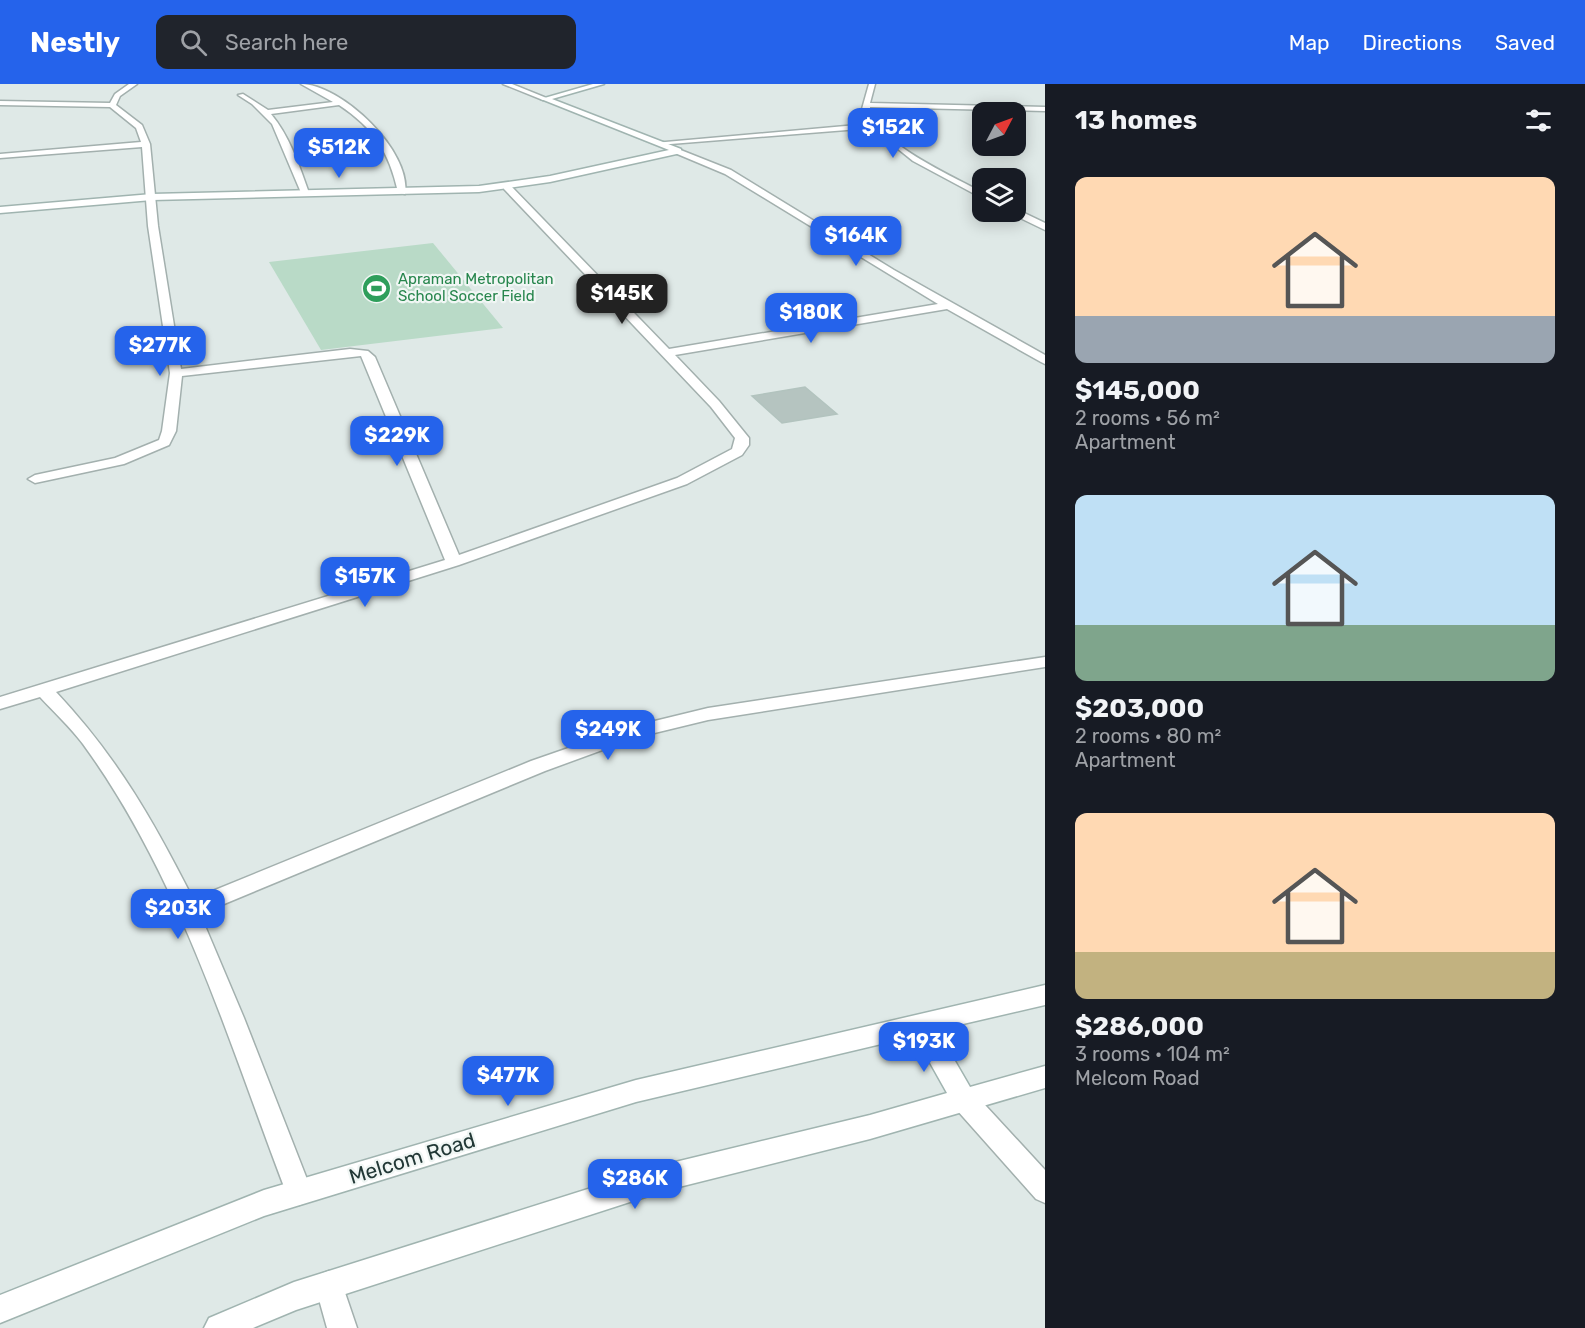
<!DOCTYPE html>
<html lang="en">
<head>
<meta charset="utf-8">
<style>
	body { margin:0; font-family:Rubik,sans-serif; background:#20242c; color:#f1f3f6; height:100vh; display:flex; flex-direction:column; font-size:22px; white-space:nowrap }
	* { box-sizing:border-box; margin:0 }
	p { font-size:20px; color:#9ea1a6 }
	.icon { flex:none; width:33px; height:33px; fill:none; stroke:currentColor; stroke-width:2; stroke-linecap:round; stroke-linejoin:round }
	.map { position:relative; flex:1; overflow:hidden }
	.drawer { display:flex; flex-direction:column; background:#171b24; width:540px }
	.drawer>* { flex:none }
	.needle { width:39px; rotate:49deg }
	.fabs { position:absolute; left:972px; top:18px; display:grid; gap:12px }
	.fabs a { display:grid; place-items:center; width:54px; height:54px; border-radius:12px; background:#171b24; box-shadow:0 3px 15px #0003; font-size:30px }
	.price { position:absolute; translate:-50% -51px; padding:0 14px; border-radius:12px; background:#2563eb; color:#fff; font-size:20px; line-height:39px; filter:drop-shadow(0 2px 3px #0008) }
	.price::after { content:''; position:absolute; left:50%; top:36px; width:18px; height:14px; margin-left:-9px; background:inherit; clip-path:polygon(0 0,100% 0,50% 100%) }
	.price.on { background:#222; color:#fff }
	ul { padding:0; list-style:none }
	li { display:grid; align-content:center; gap:12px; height:318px; padding:0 30px }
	li span { display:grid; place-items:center; height:186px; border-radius:12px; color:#555 }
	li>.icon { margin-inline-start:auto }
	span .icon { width:108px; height:108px; fill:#fffc; stroke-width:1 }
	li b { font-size:26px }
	h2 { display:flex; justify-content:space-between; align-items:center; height:72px; padding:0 30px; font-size:26px }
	header { display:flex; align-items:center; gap:36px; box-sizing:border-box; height:84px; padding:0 30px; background:#2563eb; color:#fff }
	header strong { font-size:28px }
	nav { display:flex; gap:33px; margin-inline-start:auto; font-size:21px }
	.search { width:420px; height:54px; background:#20242c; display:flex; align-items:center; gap:15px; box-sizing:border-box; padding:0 21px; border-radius:12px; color:#9ea1a6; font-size:22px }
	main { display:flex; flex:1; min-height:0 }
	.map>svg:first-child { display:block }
	.green { fill:#b9dac7 }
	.building { fill:#b5c4c0; stroke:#b2c3be; stroke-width:1.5 }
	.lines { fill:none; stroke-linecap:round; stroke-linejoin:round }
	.street-casing { stroke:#a3b0ae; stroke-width:3 }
	.secondary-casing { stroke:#a0b4b0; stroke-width:3 }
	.street { fill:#fff; fill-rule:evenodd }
	.secondary { fill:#fff; fill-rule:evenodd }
	.labels { text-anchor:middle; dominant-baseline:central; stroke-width:4.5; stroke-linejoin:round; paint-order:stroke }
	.far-leisure-label { font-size:15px; fill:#27864d; stroke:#f0f6f4; text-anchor:start }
	.near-street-label { font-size:21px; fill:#223836; stroke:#f0f6f4 }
</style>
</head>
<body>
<header>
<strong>Nestly</strong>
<div class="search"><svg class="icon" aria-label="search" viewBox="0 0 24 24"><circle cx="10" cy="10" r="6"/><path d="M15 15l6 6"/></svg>Search here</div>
<nav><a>Map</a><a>Directions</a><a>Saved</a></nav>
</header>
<main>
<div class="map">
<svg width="1045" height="1244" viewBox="0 0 1045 1244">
	<rect width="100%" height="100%" fill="#dfe9e7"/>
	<path class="green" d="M 433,159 L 503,244 L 321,266 L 269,178 Z"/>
	<path class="building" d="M 805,303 L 837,330 L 782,339 L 752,312 Z"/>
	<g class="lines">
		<defs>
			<path id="street" d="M 129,0 L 137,0 L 120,12 L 116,21 L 142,41 L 150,60 L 158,142 L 181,285 L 350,265 L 368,267 L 375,273 L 459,471 L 677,394 L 732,365 L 735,354 L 711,323 L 504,105 L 504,101 L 510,101 L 669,265 L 938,220 L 725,90 L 675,69 L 678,65 L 731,86 L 894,186 L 1045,271 L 1045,280 L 1041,278 L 947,225 L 675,271 L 719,317 L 749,354 L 749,361 L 742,371 L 687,400 L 459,481 L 56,608 C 117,673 153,736 193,815 L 531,677 L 626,644 L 708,624 L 1045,573 L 1045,583 L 708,636 L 638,653 L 545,687 L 200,830 L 244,934 L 312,1108 L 308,1117 L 299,1121 L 290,1117 L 286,1108 C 228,956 180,793 83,660 C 70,643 54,628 40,613 L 0,625 L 0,613 L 445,476 L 361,272 L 182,292 L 176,347 L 169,361 L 124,380 L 35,399 L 28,395 L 35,391 L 115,374 L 159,356 L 162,347 L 170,289 L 148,142 L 142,63 L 0,74 L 0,70 L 141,58 L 136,44 L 110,23 L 0,21 L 0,17 L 110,19 L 115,10 Z
				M 301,0 C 341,0 412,67 405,110 L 398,108 C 389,68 374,44 339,21 L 271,30 C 290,53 299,81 309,109 L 302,111 L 272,40 L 252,20 L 238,11 L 243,10 L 268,26 L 333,18 Z
				M 503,0 L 512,0 L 549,15 L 543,16 Z
				M 869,0 L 875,0 L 870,19 L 1045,23 L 1045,27 L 870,23 C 870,56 956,94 982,108 L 982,114 L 913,77 L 872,44 L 658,61 L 654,59 L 868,40 L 862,25 Z
				M 1016,125 L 1045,139 L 1045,146 L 1012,130 L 1011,128 Z
				M 965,1006 L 974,1009 L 1045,1086 L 1045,1119 L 1036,1115 L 956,1025 L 952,1017 L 956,1009 Z
				M 329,1187 L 339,1191 L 357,1244 L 327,1244 L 315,1201 L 319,1191 Z"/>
			<path id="secondary" d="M 593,0 L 604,0 L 552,15 L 681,65 L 681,69 L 550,98 L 479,108 L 152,116 L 0,129 L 0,123 L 152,110 L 479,102 L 550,92 L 669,66 L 541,15 Z
				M 1045,901 L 1045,921 L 937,946 L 970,1003 L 1045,982 L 1045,1004 L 870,1055 L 667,1106 L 296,1226 L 253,1244 L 204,1244 L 209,1234 L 294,1198 L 667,1080 L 870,1031 L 947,1009 L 915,952 L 636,1018 L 264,1132 L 0,1239 L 0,1211 L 264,1106 L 636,996 Z"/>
		</defs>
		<use href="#street" class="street-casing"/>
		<use href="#secondary" class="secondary-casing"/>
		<use href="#street" class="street"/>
		<use href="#secondary" class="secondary"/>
	</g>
	<defs>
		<symbol id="stadium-disc" viewBox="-11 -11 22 22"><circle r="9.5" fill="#2e9e5b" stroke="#f0f6f4"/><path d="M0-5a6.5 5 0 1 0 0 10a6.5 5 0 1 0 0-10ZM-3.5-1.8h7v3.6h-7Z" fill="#fff"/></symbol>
	</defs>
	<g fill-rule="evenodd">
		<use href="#stadium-disc" x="360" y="188" width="33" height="33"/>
	</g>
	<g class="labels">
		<g class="far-leisure-label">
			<text x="398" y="195">Apraman Metropolitan<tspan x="398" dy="17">School Soccer Field</tspan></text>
		</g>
		<g class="near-street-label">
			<text transform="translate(412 1074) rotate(-17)">Melcom Road</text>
		</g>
	</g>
</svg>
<div class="fabs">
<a><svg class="needle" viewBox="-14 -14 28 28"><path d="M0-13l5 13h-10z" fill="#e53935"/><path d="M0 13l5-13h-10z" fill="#9ea1a6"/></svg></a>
<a><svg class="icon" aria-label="layers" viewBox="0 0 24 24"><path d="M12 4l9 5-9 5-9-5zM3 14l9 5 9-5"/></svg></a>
</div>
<b class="price" style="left:893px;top:75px">$152K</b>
<b class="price" style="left:339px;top:95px">$512K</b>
<b class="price" style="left:856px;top:183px">$164K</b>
<b class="price on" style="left:622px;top:241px">$145K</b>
<b class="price" style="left:811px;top:260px">$180K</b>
<b class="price" style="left:160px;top:293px">$277K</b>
<b class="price" style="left:397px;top:383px">$229K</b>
<b class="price" style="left:365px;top:524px">$157K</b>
<b class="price" style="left:608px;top:677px">$249K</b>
<b class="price" style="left:178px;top:856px">$203K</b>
<b class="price" style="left:924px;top:989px">$193K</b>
<b class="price" style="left:508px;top:1023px">$477K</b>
<b class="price" style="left:635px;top:1126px">$286K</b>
</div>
<section class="drawer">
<h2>13 homes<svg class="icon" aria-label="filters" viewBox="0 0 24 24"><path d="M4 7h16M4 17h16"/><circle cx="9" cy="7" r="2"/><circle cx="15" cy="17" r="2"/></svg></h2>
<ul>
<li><span style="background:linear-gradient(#ffd9b3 75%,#9aa5b1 0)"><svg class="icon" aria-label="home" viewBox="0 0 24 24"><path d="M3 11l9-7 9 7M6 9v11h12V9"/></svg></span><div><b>$145,000</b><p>2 rooms · 56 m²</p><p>Apartment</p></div></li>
<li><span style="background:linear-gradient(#bfe0f5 70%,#7fa58c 0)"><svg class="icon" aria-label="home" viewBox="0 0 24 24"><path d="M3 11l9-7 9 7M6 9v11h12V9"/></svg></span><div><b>$203,000</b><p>2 rooms · 80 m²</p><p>Apartment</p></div></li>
<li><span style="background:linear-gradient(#ffd9b3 75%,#c2b280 0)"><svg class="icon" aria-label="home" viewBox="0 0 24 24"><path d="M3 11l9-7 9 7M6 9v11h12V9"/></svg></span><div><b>$286,000</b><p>3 rooms · 104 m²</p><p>Melcom Road</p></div></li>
</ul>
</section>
</main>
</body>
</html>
